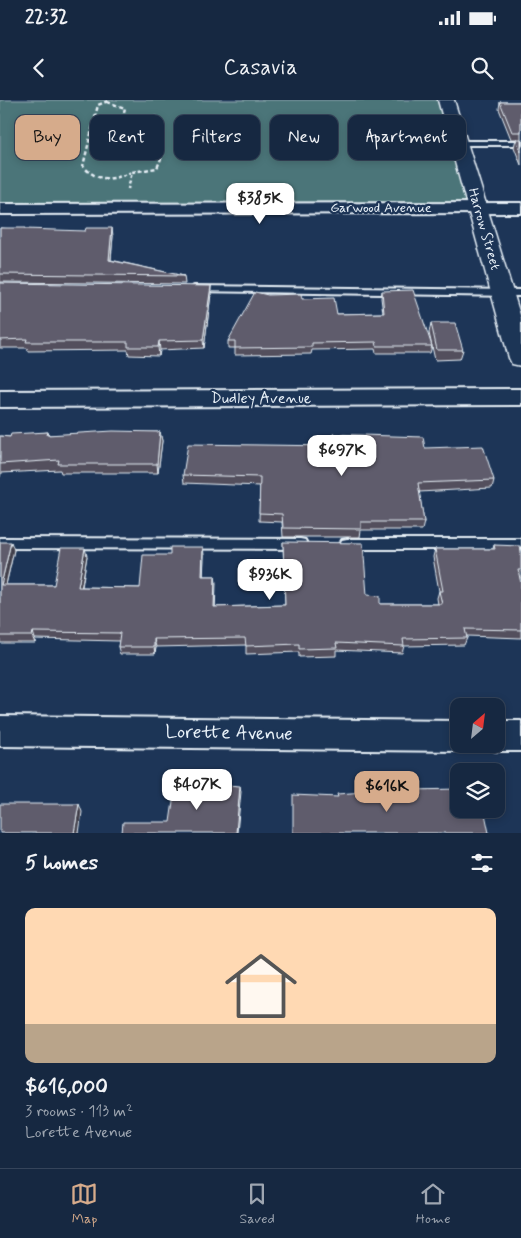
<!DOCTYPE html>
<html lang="en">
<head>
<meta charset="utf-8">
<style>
	body { margin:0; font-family:Mynerve,sans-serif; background:#23344c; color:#f1f3f6; height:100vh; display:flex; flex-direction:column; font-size:19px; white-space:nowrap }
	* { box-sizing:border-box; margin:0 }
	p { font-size:16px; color:#9ea6b1 }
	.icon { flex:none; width:28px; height:28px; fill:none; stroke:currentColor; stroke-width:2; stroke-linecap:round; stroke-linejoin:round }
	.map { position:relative; height:733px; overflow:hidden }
	.side { display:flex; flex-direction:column; background:#162841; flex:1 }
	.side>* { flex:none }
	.hud { position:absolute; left:15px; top:15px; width:491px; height:45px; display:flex; gap:10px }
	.needle { width:32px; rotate:28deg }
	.buttons { position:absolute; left:450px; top:598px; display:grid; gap:10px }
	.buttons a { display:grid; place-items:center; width:55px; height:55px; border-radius:10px; background:#162841; box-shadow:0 2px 8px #0003,0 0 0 1px #35445a; font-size:25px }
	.price { position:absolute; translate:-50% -42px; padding:0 11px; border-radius:10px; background:#fff; color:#222; font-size:16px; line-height:32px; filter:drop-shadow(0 1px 2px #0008) }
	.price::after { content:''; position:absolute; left:50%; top:30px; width:15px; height:11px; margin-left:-8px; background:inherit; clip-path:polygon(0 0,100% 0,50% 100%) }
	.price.current { background:#d6ab8b; color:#111 }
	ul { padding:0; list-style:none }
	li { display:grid; align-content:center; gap:10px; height:265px; padding:0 25px }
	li+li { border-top:1px solid #35445a }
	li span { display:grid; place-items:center; height:155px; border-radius:10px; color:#555 }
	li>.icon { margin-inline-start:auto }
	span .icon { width:90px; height:90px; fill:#fffc; stroke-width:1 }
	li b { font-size:21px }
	h2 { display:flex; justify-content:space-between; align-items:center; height:60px; padding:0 25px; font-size:21px }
	.tag { padding:0 18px; border-radius:10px; background:#162841; box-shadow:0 2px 8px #0003,0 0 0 1px #35445a; font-size:18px; line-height:45px }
	.tag.current { background:#d6ab8b; color:#111 }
	.status { display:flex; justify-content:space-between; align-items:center; height:35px; padding:0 25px; background:#162841; direction:ltr }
	.status svg { height:14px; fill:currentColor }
	header { display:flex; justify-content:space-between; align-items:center; height:65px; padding:0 25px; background:#162841; font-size:22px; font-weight:600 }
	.tab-bar { display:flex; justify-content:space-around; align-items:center; height:70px; border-top:1px solid #35445a; background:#162841; font-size:14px; color:#9ea6b1 }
	.tab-bar a { display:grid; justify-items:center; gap:2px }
	.tab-bar .current { color:#d6ab8b }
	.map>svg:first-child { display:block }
	.green { fill:#4c7479; stroke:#9ab2b8 }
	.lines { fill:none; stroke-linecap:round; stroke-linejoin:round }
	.service-casing { stroke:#e8f1f8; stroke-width:4 }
	.minor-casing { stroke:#e8f1f8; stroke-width:4 }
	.tertiary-casing { stroke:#e8f1f8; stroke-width:3 }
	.path { stroke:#e8f1f8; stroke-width:2.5; stroke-dasharray:4 2.5; stroke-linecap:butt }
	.service { fill:#1d3557; fill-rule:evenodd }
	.minor { fill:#1d3557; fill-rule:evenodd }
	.tertiary { fill:#1d3557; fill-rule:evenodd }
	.wall { fill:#524f5d; stroke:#e8f1f8 }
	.shaded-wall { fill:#42404c; stroke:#e8f1f8 }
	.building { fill:#5f5c6c; stroke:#e8f1f8 }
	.labels { text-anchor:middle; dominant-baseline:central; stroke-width:4.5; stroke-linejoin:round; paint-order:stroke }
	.far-street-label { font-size:14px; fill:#e8f1f8; stroke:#1d3557 }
	.street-label { font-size:16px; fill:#e8f1f8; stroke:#1d3557 }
	.near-street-label { font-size:19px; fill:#e8f1f8; stroke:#1d3557 }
</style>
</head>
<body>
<div class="status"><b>22:32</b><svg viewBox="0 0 49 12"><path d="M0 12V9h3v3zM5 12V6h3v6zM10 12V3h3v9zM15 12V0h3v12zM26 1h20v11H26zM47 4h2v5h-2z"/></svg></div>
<header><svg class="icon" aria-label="back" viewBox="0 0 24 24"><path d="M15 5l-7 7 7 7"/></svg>Casavia<svg class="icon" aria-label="search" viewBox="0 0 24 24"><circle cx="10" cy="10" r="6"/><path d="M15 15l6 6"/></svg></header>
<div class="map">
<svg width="521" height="733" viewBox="0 0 521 733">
	<rect width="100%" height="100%" fill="#1d3557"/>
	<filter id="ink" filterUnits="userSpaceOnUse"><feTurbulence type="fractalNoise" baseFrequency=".02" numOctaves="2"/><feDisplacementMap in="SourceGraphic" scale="10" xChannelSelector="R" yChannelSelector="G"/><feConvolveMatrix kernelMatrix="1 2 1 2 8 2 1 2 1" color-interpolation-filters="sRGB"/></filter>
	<g filter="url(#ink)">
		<path class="green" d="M 0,0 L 446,0 L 478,108 L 0,109 Z"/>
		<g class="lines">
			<defs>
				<path id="service" d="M 456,41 L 521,41 L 521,45 L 459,45 L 455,43 Z
					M 194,186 L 521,190 L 521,196 L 190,191 L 189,189 Z
					M 0,438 L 300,439 L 305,440 L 307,444 L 305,448 L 300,449 L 0,448 Z
					M 347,439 L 521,439 L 521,449 L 347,449 L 342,448 L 340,444 L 342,440 Z"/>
				<path id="minor" d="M 521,103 L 521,113 L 0,114 L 0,104 Z
					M 521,289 L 521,305 L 0,307 L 0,291 Z
					M 0,616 L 459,621 L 459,644 L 472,644 L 470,647 L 459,651 L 0,646 Z
					M 496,621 L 521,621 L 521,651 L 496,651 L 485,647 L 483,644 L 496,644 Z"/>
				<path id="tertiary" d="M 438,0 L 454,0 L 521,218 L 521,266 L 512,264 L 509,258 Z"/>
			</defs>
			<use href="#service" class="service-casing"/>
			<use href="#minor" class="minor-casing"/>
			<use href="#tertiary" class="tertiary-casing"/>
			<path class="path" d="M 108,1 L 98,5 L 83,66 C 97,82 113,81 131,72
				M 107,2 L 125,8 L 123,16 L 156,17 L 156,47 L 163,54 L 157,68 L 132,72 L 128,89
				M 123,16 L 123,36 L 157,48"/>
			<use href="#service" class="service"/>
			<use href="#minor" class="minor"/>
			<use href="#tertiary" class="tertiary"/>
		</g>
		<path class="wall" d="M 500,2 L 521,2 L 521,65 L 514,47 L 516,39 L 518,39 L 511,39 L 499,9 Z
			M 0,128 L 113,136 L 111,160 L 184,176 L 185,184 L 0,182 Z
			M 0,183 L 211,194 L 204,248 L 160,250 L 159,256 L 129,255 L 128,250 L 28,251 L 27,248 L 0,248 Z
			M 382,191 L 432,246 L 430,253 L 376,253 L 375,249 L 312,250 L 311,254 L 235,255 L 235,248 L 228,248 L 228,241 L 268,195 L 302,199 L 337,214 L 383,213 L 381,198 Z
			M 431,223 L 463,250 L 460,259 L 435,260 L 429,233 Z
			M 48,332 L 49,335 L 160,332 L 162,341 L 158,373 L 61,373 L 60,370 L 1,373 L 0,377 L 0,336 L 10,337 Z
			M 333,334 L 425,348 L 494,380 L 492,388 L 419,392 L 424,422 L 422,430 L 361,430 L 360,437 L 283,437 L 282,422 L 259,421 L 260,386 L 184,383 L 183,375 L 333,346 Z
			M 0,442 L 14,450 L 6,485 L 54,485 L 87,456 L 82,487 L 140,488 L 204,455 L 203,476 L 215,476 L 215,507 L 285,505 L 283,442 L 380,504 L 438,504 L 437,498 L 439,491 L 433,457 L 435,449 L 493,449 L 494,445 L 521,451 L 521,478 L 520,478 L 521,483 L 521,538 L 467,536 L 467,538 L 464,545 L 404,546 L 402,553 L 336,550 L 336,556 L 299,557 L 299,552 L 246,554 L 246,545 L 156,547 L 155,554 L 120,554 L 118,547 L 119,541 L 35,539 L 35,543 L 0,543 Z"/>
		<path class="shaded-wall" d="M 112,128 L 113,136 L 110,168 L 109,160 Z
			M 211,186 L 211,194 L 204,248 L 203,240 Z
			M 159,241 L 160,250 L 159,256 L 158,247 Z
			M 160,332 L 162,341 L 158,373 L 157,364 Z
			M 11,442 L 14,450 L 4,493 L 1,485 Z
			M 203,447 L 204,455 L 203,484 L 202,476 Z
			M 85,448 L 87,456 L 80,495 L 78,487 Z
			M 215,476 L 216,483 L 215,515 L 214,507 Z
			M 33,532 L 35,539 L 35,543 L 32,536 Z
			M 154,539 L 156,547 L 155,554 L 154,547 Z
			M 240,686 L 241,692 L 237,733 L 236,733 Z
			M 79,704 L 82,712 L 79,733 L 74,733 Z"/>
		<path class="building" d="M 500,2 L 521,2 L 521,32 L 512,32 Z
			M 516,39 L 521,39 L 521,52 Z
			M 0,128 L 25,128 L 25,129 L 85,131 L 86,128 L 112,128 L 109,160 L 184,176 L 0,174 Z
			M 0,183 L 211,186 L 203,240 L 159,241 L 158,247 L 128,247 L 128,242 L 26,242 L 27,239 L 0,240 Z
			M 413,190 L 432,246 L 377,246 L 376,242 L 312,243 L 312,247 L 235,248 L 235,241 L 228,241 L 255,192 L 268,195 L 301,194 L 302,199 L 334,198 L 337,214 L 384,213 L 382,191 Z
			M 431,223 L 455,223 L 463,250 L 437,250 Z
			M 113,331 L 160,332 L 157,364 L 58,364 L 59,360 L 0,364 L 0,336 L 10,337 L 11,334 L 48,332 L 47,335 Z
			M 333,334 L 423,337 L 425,348 L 483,346 L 494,380 L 418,383 L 424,422 L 361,422 L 361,429 L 283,428 L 282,414 L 259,413 L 260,377 L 183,375 L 188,344 L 334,346 Z
			M 0,442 L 11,442 L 1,485 L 54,485 L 61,448 L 85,448 L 78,487 L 140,488 L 143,455 L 170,455 L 170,447 L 203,447 L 202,476 L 215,476 L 214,507 L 285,505 L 283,442 L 363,443 L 367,495 L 380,496 L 380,504 L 442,504 L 439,491 L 443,491 L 435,449 L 495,449 L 494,445 L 520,446 L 521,451 L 521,470 L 518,470 L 521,483 L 521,530 L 465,529 L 467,538 L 403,539 L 404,546 L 336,543 L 337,548 L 299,549 L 299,544 L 246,546 L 245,538 L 154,539 L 154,547 L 118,547 L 120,533 L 33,532 L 32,536 L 0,536 Z
			M 176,681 L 240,686 L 236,733 L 122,733 L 123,722 L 170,722 Z
			M 378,686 L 410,687 L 411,690 L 459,689 L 459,709 L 484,709 L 489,733 L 293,733 L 293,695 L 338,697 L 337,694 L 378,691 Z
			M 0,704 L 79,704 L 74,733 L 0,733 Z"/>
	</g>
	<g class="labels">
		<g class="far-street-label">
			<text x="381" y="108">Garwood Avenue</text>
			<text transform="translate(484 129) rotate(74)">Harrow Street</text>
		</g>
		<g class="street-label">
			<text x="261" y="298">Dudley Avenue</text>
		</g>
		<g class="near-street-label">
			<text transform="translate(229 633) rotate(1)">Lorette Avenue</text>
		</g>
	</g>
</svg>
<div class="buttons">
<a><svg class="needle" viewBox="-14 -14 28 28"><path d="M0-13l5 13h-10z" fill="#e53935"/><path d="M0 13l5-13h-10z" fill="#9ea6b1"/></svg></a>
<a><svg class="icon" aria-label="layers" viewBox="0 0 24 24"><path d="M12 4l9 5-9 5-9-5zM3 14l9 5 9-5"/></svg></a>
</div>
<b class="price" style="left:260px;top:125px">$385K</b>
<b class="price" style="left:342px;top:377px">$697K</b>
<b class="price" style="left:270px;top:501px">$936K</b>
<b class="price" style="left:197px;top:711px">$407K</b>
<b class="price current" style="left:387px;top:713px">$616K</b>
<div class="hud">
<a class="tag current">Buy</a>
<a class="tag">Rent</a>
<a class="tag">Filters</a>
<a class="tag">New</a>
<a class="tag">Apartment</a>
</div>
</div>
<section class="side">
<h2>5 homes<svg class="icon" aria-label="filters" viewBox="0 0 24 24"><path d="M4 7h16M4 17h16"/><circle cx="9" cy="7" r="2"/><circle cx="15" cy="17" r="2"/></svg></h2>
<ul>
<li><span style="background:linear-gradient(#ffd9b3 75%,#b9a48a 0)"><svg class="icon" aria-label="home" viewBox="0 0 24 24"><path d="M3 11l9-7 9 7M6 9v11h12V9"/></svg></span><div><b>$616,000</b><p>3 rooms · 113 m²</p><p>Lorette Avenue</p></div></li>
</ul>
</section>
<nav class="tab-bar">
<a class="current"><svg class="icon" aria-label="map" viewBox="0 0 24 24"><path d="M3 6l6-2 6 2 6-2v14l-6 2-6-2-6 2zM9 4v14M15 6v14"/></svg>Map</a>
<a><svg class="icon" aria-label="saved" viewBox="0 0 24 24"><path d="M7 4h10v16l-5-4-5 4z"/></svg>Saved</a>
<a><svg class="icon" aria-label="home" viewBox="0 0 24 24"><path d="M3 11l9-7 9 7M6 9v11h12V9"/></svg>Home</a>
</nav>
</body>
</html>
